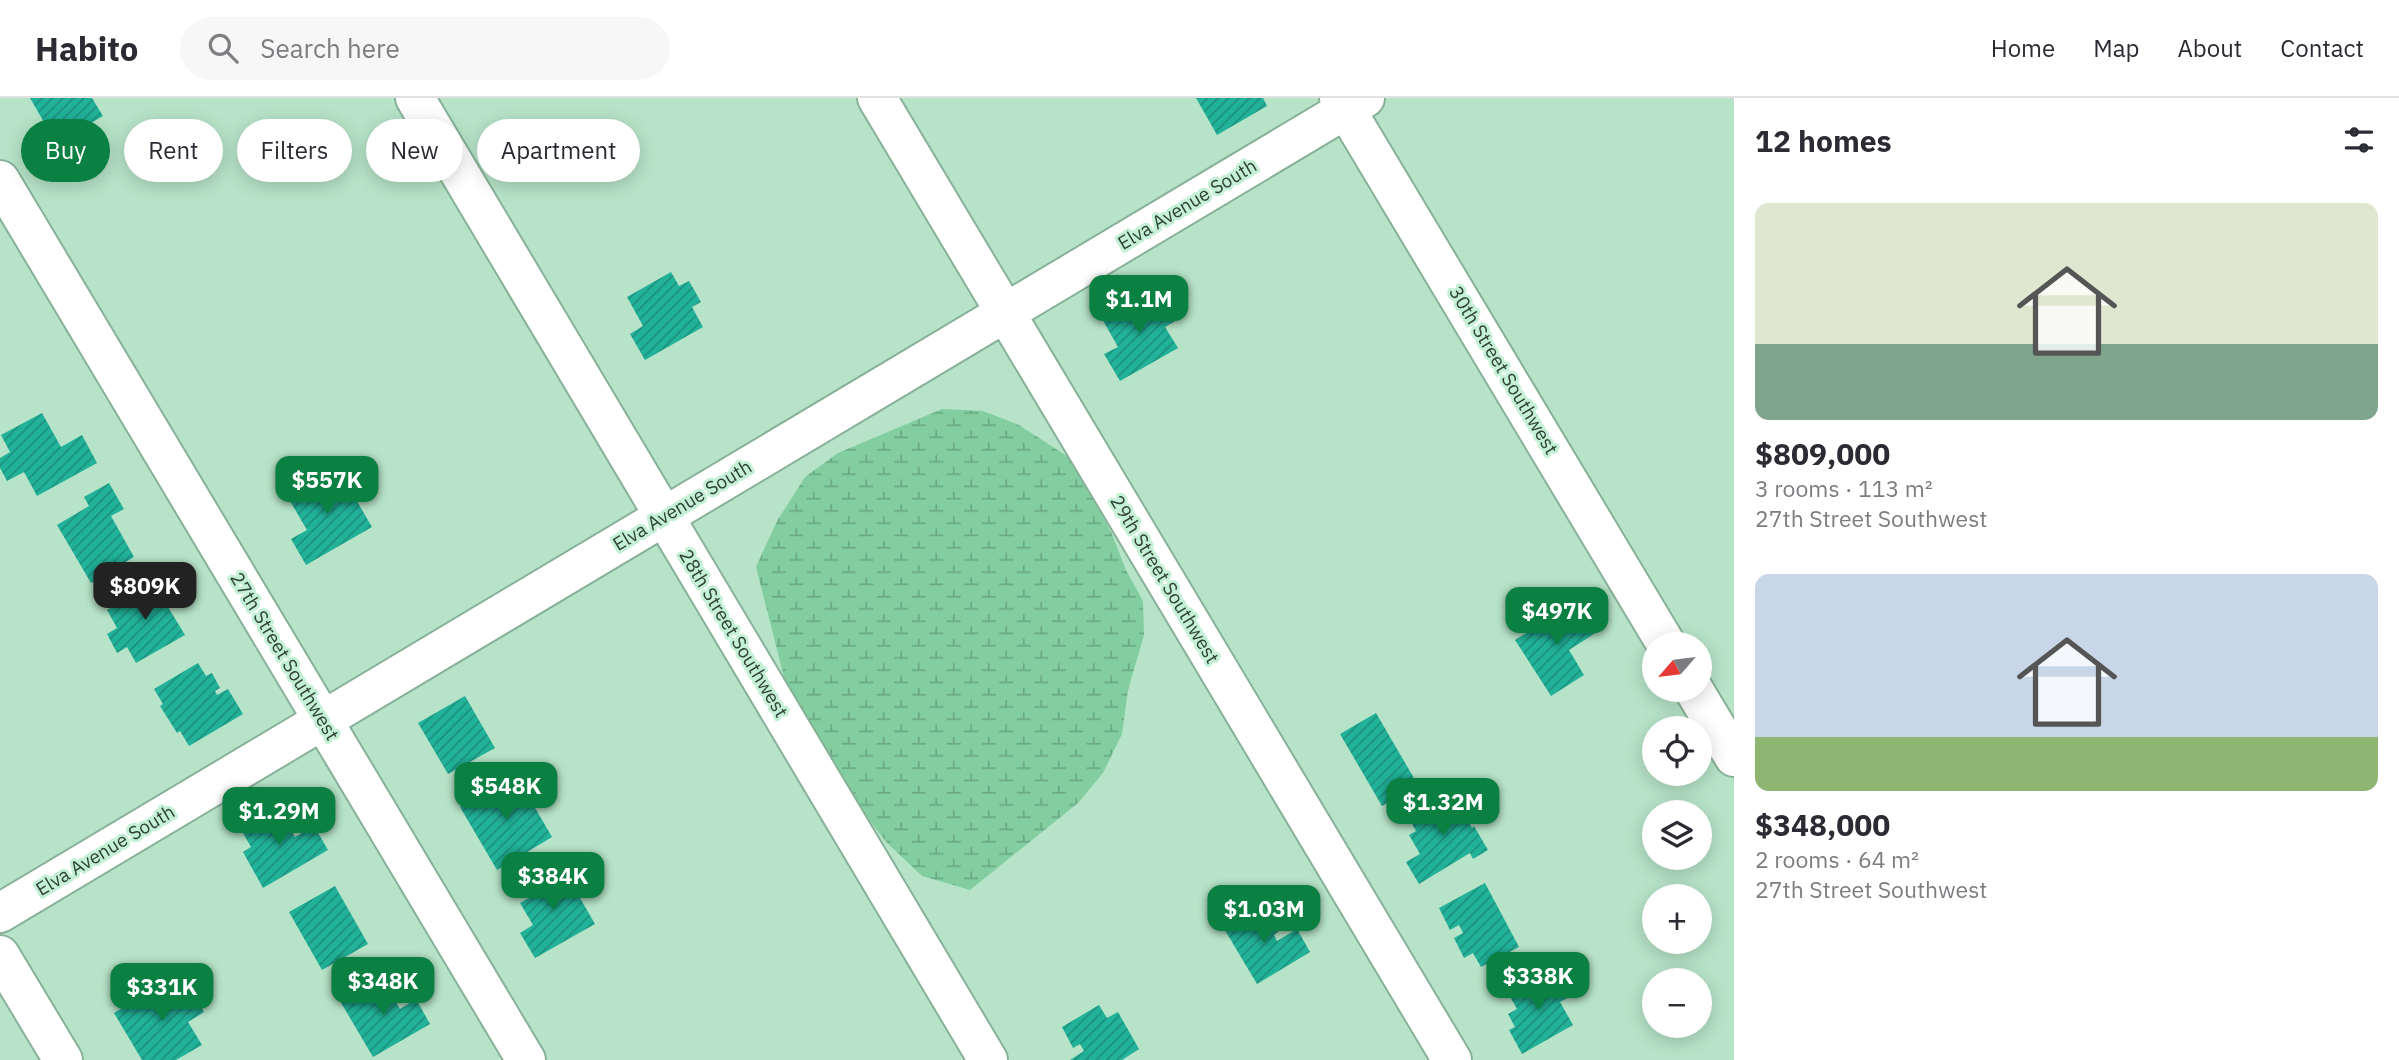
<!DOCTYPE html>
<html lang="en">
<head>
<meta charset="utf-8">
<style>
	body { margin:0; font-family:"IBM Plex Sans",sans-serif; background:#f7f7f7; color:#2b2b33; height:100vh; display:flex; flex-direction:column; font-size:26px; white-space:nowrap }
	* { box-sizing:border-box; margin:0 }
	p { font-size:23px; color:#7c7c81 }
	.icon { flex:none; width:38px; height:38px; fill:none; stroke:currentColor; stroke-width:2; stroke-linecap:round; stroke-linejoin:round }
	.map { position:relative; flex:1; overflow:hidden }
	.panel { display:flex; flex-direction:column; background:#fff; width:665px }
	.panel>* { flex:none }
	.banner { position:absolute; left:21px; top:21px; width:665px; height:63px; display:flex; gap:14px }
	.needle { width:46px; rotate:242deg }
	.buttons { position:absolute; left:1642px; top:534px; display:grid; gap:14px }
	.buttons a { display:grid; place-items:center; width:70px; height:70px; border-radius:50%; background:#fff; box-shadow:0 4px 18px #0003; font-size:35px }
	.price { position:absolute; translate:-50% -60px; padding:0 16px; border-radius:14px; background:#0b8043; color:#fff; font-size:23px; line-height:46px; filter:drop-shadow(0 2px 4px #0008) }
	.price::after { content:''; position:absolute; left:50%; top:42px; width:21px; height:16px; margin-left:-10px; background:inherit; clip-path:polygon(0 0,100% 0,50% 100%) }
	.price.active { background:#222; color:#fff }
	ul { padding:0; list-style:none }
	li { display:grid; align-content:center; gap:14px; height:371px; padding:0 21px }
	li span { display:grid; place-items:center; height:217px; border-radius:14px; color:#555 }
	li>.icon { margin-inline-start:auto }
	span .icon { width:126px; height:126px; fill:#fffc; stroke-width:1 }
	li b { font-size:30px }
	h2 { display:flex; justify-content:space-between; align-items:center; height:84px; padding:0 21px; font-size:30px }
	.pill { padding:0 24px; border-radius:32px; background:#fff; box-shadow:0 4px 18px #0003; font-size:24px; line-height:63px }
	.pill.active { background:#0b8043; color:#fff }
	header { display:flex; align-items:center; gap:42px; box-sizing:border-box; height:98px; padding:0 35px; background:#fff; border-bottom:2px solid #e1e1e2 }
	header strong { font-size:33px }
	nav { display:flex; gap:38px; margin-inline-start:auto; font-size:24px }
	.search { width:490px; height:63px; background:#f7f7f7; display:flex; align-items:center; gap:18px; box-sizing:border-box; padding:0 24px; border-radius:38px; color:#7c7c81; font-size:26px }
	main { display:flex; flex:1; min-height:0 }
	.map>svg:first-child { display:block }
	.wetland { fill:url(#wetland-marsh) }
	.building { fill:url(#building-hatch) }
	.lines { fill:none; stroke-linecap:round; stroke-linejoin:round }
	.minor-casing { stroke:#87b297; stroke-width:42 }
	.minor { stroke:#fff; stroke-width:38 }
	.labels { text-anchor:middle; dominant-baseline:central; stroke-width:6; stroke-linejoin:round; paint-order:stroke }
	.street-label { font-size:19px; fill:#2f4136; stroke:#c4f1d5 }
</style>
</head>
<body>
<header>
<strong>Habito</strong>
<div class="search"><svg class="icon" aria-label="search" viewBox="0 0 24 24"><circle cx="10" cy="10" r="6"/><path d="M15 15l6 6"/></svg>Search here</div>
<nav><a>Home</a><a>Map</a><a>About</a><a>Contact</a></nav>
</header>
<main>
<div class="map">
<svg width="1734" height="962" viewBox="0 0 1734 962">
	<defs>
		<pattern id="wetland-marsh" width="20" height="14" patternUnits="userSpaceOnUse" patternTransform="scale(1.75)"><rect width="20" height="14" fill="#82cea1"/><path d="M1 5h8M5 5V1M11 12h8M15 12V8" fill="none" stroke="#6ba984"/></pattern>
		<pattern id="building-hatch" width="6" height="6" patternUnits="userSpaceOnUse" patternTransform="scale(1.75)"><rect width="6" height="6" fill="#21b299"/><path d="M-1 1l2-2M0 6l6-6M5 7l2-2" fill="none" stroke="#1d927e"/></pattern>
	</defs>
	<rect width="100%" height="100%" fill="#b7e4c8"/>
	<path class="wetland" d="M 942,311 L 983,313 L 1019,327 L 1073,362 L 1111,434 L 1126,472 L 1143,503 L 1144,537 L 1128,592 L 1122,636 L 1103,675 L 1078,705 L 970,792 L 922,778 L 887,745 L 849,696 L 787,591 L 756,469 L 777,423 L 805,379 L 838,355 Z"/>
	<path class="building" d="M 30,0 L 92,0 L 103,18 L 56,45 Z
		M 1196,0 L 1263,0 L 1267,8 L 1217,37 Z
		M 671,174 L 679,188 L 689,183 L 701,204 L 692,209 L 703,229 L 645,262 L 630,236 L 643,228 L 627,199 Z
		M 1144,195 L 1152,208 L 1163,201 L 1175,223 L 1165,229 L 1178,250 L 1120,283 L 1104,256 L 1118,249 L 1101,219 Z
		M 42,315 L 61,349 L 82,337 L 97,365 L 37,398 L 24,374 L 7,383 L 0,370 L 0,360 L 10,354 L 1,337 Z
		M 337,369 L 372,429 L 306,467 L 291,441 L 307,432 L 287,398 Z
		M 109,385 L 124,411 L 111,418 L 134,459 L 91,485 L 57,427 L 89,408 L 84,399 Z
		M 162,481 L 175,504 L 168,509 L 185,537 L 136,565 L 127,549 L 117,555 L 107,536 L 117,530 L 107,512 Z
		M 1578,503 L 1597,534 L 1569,552 L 1584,577 L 1551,598 L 1515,542 Z
		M 198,565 L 206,578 L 212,575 L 220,590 L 215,593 L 217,597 L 228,591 L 243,616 L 189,648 L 180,633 L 177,635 L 160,608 L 163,606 L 154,591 Z
		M 465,598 L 495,650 L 448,676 L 418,625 Z
		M 1376,615 L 1418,687 L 1382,708 L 1340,636 Z
		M 516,677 L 552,739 L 497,772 L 460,709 Z
		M 1453,693 L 1472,730 L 1474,728 L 1488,752 L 1473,761 L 1470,755 L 1419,786 L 1406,764 L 1420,756 L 1409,737 L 1416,733 L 1410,722 Z
		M 277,708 L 295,739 L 314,728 L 328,752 L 263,790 L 243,754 L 251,749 L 240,730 Z
		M 561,767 L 595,826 L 535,860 L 520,835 L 533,827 L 520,805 L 529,800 L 523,789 Z
		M 1485,785 L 1519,849 L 1481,869 L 1473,855 L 1464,860 L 1454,840 L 1463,835 L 1459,827 L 1450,832 L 1439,810 Z
		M 335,788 L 368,846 L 322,872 L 289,814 Z
		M 1257,808 L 1267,826 L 1273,823 L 1279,833 L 1274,837 L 1277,843 L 1297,831 L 1310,854 L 1257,886 L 1223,829 Z
		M 1543,875 L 1550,887 L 1561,881 L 1571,898 L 1560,904 L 1573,927 L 1522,956 L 1509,932 L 1515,929 L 1508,916 L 1517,911 L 1508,895 Z
		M 382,879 L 400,911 L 416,901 L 430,926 L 373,959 L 340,903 Z
		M 167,884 L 173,895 L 188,886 L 204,914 L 188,924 L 202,947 L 176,962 L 142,962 L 114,915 Z
		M 1099,907 L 1107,920 L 1118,914 L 1139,951 L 1122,962 L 1070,962 L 1084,953 L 1080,946 L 1073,950 L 1062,929 Z"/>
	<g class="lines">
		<defs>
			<path id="minor" d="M 415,0 L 988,962
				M 877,0 L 1452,962
				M 1339,0 L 1666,546
				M 0,82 L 526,962
				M 1694,592 L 1734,659
				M 0,815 L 1365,0
				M 0,857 L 63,962"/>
		</defs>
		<use href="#minor" class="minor-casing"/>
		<use href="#minor" class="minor"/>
	</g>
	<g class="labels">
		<g class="street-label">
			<text transform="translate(1187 106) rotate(-31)">Elva Avenue South</text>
			<text transform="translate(1504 272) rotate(59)">30th Street Southwest</text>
			<text transform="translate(682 407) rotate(-31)">Elva Avenue South</text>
			<text transform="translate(1165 481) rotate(59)">29th Street Southwest</text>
			<text transform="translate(734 535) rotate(59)">28th Street Southwest</text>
			<text transform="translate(285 558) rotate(59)">27th Street Southwest</text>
			<text transform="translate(105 752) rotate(-31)">Elva Avenue South</text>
		</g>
	</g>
</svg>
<div class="buttons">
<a><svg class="needle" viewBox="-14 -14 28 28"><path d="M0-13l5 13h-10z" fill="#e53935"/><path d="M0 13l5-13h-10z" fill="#7c7c81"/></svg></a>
<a><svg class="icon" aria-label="locate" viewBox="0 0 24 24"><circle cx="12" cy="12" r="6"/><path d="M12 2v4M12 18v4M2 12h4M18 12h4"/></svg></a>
<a><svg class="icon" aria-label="layers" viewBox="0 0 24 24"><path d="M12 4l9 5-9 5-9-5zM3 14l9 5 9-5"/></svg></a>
<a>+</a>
<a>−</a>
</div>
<b class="price" style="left:1139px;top:237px">$1.1M</b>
<b class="price" style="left:327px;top:418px">$557K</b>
<b class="price active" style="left:145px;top:524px">$809K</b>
<b class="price" style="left:1557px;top:549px">$497K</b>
<b class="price" style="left:506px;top:724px">$548K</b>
<b class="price" style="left:1443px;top:740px">$1.32M</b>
<b class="price" style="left:279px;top:749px">$1.29M</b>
<b class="price" style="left:553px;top:814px">$384K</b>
<b class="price" style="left:1264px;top:847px">$1.03M</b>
<b class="price" style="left:1538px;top:914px">$338K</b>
<b class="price" style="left:383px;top:919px">$348K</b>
<b class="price" style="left:162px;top:925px">$331K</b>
<div class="banner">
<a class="pill active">Buy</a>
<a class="pill">Rent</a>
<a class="pill">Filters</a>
<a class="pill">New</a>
<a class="pill">Apartment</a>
</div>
</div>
<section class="panel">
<h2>12 homes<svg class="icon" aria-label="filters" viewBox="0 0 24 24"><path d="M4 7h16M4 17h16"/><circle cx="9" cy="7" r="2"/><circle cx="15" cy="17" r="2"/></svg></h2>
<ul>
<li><span style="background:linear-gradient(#dfe7d0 65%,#7fa58c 0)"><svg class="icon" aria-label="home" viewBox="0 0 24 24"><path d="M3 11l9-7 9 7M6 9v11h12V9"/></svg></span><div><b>$809,000</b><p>3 rooms · 113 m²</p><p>27th Street Southwest</p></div></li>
<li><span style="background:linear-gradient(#c9d6e8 75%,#8fb573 0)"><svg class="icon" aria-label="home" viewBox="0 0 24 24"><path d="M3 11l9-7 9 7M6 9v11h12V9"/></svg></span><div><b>$348,000</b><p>2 rooms · 64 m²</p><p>27th Street Southwest</p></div></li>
</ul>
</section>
</main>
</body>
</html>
